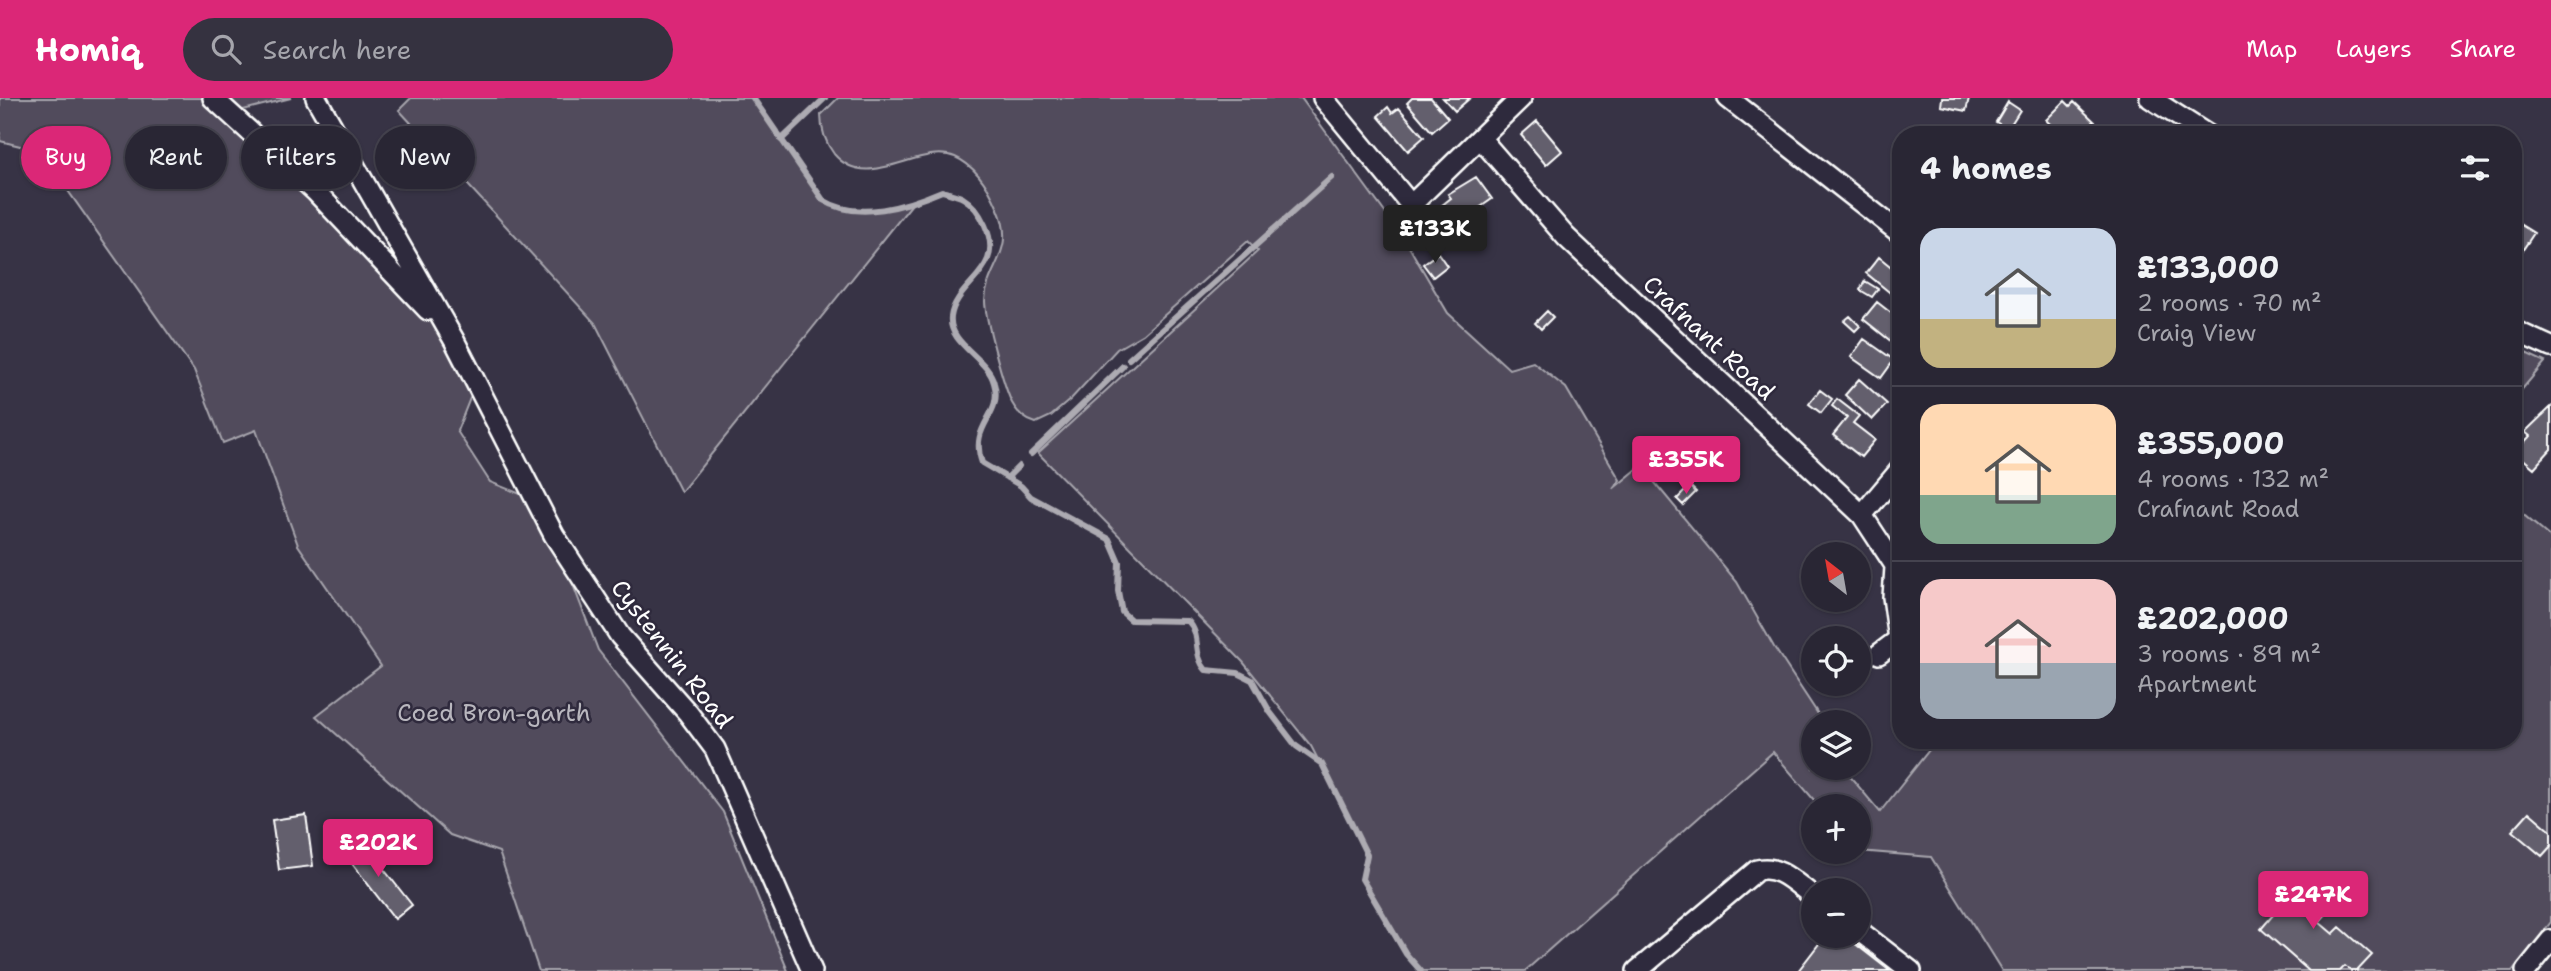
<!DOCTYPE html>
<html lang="en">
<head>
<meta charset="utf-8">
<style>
	body { margin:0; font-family:"Shantell Sans",sans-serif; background:#353240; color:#f1f3f6; height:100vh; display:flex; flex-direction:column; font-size:26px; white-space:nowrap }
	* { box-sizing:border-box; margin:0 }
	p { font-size:23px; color:#a5a5ac }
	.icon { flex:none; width:38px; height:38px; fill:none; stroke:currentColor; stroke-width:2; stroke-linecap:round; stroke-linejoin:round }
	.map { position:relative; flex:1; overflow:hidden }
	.sheet { position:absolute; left:1892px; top:28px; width:630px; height:623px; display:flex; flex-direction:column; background:#292634; border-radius:28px; box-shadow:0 2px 5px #0004,0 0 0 2px #45434f }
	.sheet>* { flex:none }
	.banner { position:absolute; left:21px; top:28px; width:665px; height:63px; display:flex; gap:14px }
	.needle { width:46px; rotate:329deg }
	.controls { position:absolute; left:1801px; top:444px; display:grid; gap:14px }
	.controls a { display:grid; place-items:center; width:70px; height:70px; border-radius:50%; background:#292634; box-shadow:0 2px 5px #0004,0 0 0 2px #45434f; font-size:35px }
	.price { position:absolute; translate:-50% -60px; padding:0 16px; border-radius:7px; background:#db2777; color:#fff; font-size:23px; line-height:46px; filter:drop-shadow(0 2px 4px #0008) }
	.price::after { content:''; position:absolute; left:50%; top:42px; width:21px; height:16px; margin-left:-10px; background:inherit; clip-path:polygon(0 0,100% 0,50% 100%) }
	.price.on { background:#222; color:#fff }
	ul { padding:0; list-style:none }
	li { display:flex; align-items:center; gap:21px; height:175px; padding:0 28px }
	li+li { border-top:2px solid #45434f }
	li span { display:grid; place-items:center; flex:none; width:196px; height:140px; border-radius:21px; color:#555 }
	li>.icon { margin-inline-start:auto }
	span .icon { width:84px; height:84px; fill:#fffc; stroke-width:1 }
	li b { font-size:30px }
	h2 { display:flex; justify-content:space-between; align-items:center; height:84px; padding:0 28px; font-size:30px }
	.pill { padding:0 24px; border-radius:32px; background:#292634; box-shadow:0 2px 5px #0004,0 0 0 2px #45434f; font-size:24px; line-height:63px }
	.pill.on { background:#db2777; color:#fff }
	header { display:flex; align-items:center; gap:42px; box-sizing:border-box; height:98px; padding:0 35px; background:#db2777; color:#fff }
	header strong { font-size:33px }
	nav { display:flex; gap:38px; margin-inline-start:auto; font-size:24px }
	.search { width:490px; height:63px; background:#353240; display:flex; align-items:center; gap:18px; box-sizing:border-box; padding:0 24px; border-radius:38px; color:#a5a5ac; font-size:26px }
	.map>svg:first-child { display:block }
	.green { fill:#514c5c; stroke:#a8a6ae; stroke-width:2 }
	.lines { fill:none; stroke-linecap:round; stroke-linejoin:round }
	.stream { stroke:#adabb2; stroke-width:6 }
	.building { fill:#635f6d; stroke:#fff; stroke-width:2 }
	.minor-casing { stroke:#fff; stroke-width:24 }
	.minor { stroke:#2f2a3d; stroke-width:19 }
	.labels { text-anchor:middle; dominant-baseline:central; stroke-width:5; stroke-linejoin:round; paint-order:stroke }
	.street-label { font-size:24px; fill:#fff; stroke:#2f2a3d }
	.park-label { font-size:24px; fill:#b9b7be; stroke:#2f2a3d }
</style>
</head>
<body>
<header>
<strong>Homiq</strong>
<div class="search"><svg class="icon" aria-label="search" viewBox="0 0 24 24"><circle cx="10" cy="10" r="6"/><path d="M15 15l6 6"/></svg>Search here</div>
<nav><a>Map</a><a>Layers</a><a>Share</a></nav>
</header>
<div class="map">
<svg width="2551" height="873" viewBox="0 0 2551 873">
	<rect width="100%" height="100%" fill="#373345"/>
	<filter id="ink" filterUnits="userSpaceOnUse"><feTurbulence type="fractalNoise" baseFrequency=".0143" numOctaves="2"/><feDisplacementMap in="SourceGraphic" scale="14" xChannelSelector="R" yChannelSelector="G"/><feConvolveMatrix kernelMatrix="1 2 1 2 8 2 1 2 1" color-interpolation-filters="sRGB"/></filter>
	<g filter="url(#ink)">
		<path class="green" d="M 0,0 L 291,0 L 231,15 L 454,242 L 476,285 L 457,333 L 490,384 L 536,402 L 554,437 L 598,552 L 723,714 L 788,873 L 539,873 L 499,754 L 450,737 L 316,618 L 381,568 L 298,447 L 256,332 L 223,345 L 194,272 L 40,53 L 0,43 Z
			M 411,0 L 753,0 L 823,102 C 849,119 883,110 912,106 L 681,394 L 595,225 L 399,12 Z
			M 838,0 L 1301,0 L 1405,142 L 1448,215 L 1509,271 L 1533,264 L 1566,290 L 1620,382 L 1613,391 L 1641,368 L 1737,484 L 1774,549 L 1824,625 L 1813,625 L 1813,670 L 1843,670 L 1880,714 L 1937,642 L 2513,642 L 2513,408 L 2551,440 L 2551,824 L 2512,873 L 2002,873 L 1931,759 L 1859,753 L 1858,709 L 1820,709 L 1773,654 L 1525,873 L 1421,873 L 1406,856 L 1362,781 L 1367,756 L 1311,648 L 1243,564 L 1038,355 L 1258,153 L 1248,143 L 1143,236 L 1117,251 L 1071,301 L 1051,318 L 1036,325 C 1025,322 1018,316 1012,305 C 1004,289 985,220 985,203 C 986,168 1017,154 998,111 C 990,92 976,68 955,59 C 919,44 868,96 834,56 C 825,44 821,31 821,17 Z
			M 2513,249 L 2545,264 L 2513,302 Z"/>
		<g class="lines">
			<path class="stream" d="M 753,0 L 823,102 C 858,124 907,108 942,93 C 948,95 957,97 963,100 C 980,110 996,141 988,161 C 980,182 954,195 951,219 C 948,246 988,260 994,285 C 1004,318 968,326 982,365 L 1021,388 L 1031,399 L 1109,441 L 1119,464 L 1118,493 L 1122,514 L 1131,522 L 1188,523 C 1202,537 1192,556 1206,572 L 1238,575 L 1252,582 L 1270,614 L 1296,648 L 1322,666 L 1367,757 L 1362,781 L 1406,856 L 1421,873
				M 781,42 L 825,0
				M 1129,261 L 1332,79
				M 1031,356 L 1123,268
				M 1007,380 L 1019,368"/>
		</g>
		<path class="building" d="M 1412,0 L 1431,0 L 1448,20 L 1432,34 L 1407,5 Z
			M 1443,0 L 1470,0 L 1455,13 Z
			M 1942,0 L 1969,0 L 1966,13 L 1941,8 Z
			M 2065,3 L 2070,8 L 2074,4 L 2096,25 L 2084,36 L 2079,32 L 2075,37 L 2053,37 L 2050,34 L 2054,30 L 2046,22 Z
			M 2008,4 L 2020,12 L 2008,31 L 1996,24 Z
			M 1388,9 L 1392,15 L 1399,10 L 1424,39 L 1408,53 L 1378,18 Z
			M 1537,23 L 1562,53 L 1546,67 L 1521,37 Z
			M 2109,29 L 2116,34 L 2119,31 L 2126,37 L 2102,37 Z
			M 1476,79 L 1492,101 L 1465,120 L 1471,128 L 1460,135 L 1441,108 L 1451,100 L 1448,96 Z
			M 2513,122 L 2534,135 L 2516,162 L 2513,160 Z
			M 1438,155 L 1447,168 L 1433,179 L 1423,166 Z
			M 1879,159 L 1900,176 L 1900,203 L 1866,175 Z
			M 1865,183 L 1878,191 L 1872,199 L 1860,192 Z
			M 1877,204 L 1900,222 L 1900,233 L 1892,244 L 1863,221 Z
			M 1547,213 L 1553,219 L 1541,231 L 1535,225 Z
			M 1850,218 L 1860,228 L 1855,233 L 1844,223 Z
			M 1864,241 L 1894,262 L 1881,280 L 1851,259 Z
			M 1859,281 L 1887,306 L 1872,322 L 1845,297 Z
			M 1820,292 L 1832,301 L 1821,315 L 1809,306 Z
			M 1837,301 L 1859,318 L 1853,325 L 1875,342 L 1861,359 L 1833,337 L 1847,320 L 1832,308 Z
			M 2551,309 L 2551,351 L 2534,370 L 2515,354 L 2530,338 L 2525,334 Z
			M 1690,388 L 1696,394 L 1683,407 L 1677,401 Z
			M 2529,714 L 2551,733 L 2551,748 L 2542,758 L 2512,733 Z
			M 306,717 L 313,768 L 279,772 L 272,722 Z
			M 360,741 L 412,807 L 395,821 L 343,754 Z
			M 2309,777 L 2338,803 L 2319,824 L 2333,836 L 2340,829 L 2372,857 L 2357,873 L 2351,873 L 2345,868 L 2340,873 L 2309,873 L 2261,831 L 2274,816 L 2264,808 L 2274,797 L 2284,805 Z
			M 1825,838 L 1845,838 L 1890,873 L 1798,873 Z"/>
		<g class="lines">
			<defs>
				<path id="minor" d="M 213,0 L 316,94 L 428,212
					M 316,0 L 454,242 L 554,437 L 620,538 L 688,615 L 715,651 L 812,873
					M 1323,0 L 1411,107 L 1521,0
					M 1728,0 L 1900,135
					M 2150,0 L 2208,37
					M 1481,41 L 1566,139 L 1862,417 L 1900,475
					M 2513,232 L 2551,249
					M 1862,417 L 1900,372
					M 1879,556 L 1899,541 L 1893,499 L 1895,469
					M 1858,832 L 1911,873
					M 1637,873 L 1757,772 C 1779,766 1796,786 1813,798
					M 2526,873 L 2551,842"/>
			</defs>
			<use href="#minor" class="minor-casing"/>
			<use href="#minor" class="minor"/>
		</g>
	</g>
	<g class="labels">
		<g class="street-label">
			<text transform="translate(1709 240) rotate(43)">Crafnant Road</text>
			<text transform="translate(672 556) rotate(52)">Cystennin Road</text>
		</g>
		<g class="park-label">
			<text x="494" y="615">Coed Bron-garth</text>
		</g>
	</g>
</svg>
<div class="controls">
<a><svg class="needle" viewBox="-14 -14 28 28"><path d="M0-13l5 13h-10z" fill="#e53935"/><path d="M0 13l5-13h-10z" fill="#a5a5ac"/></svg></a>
<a><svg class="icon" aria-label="locate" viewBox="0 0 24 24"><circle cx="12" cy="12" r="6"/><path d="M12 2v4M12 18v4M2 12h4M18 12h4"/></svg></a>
<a><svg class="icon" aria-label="layers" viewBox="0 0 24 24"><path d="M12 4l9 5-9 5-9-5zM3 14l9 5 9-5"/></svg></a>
<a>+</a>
<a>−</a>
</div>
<b class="price on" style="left:1435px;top:167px">£133K</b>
<b class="price" style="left:1686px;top:398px">£355K</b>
<b class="price" style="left:378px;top:781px">£202K</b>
<b class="price" style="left:2313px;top:833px">£247K</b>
<div class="banner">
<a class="pill on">Buy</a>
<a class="pill">Rent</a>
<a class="pill">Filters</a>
<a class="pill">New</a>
</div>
<section class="sheet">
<h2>4 homes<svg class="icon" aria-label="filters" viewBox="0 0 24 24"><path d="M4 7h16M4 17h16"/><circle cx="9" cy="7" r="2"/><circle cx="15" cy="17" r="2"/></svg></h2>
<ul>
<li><span style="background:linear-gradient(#c9d6e8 65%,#c2b280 0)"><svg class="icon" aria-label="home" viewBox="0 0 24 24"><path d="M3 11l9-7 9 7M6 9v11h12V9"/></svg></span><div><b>£133,000</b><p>2 rooms · 70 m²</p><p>Craig View</p></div></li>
<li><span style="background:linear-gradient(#ffd9b3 65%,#7fa58c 0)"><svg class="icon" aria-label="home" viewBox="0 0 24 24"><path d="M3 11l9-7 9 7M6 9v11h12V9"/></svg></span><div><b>£355,000</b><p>4 rooms · 132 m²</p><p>Crafnant Road</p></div></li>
<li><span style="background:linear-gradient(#f6c9c9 60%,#9aa5b1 0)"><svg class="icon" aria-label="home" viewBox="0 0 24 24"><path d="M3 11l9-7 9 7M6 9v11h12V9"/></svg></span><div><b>£202,000</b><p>3 rooms · 89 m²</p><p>Apartment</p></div></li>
</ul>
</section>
</div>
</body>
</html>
